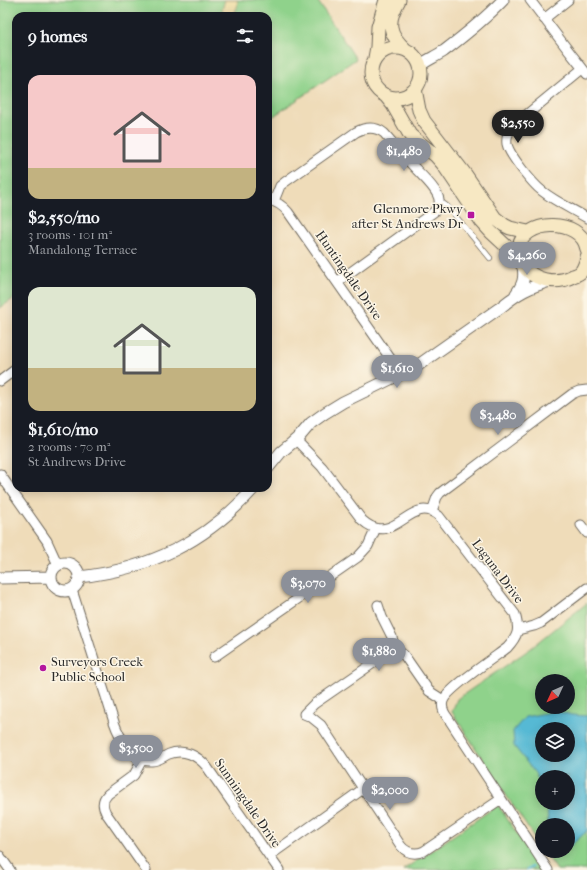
<!DOCTYPE html>
<html lang="en">
<head>
<meta charset="utf-8">
<style>
	body { margin:0; font-family:"IM FELL French Canon",serif; background:#242831; color:#f1f3f6; height:100vh; display:flex; flex-direction:column; font-size:15px; white-space:nowrap }
	* { box-sizing:border-box; margin:0 }
	p { font-size:13px; color:#9ea1a6 }
	.icon { flex:none; width:22px; height:22px; fill:none; stroke:currentColor; stroke-width:2; stroke-linecap:round; stroke-linejoin:round }
	.map { position:relative; flex:1; overflow:hidden }
	.sheet { position:absolute; left:12px; top:12px; width:260px; height:480px; display:flex; flex-direction:column; background:#171b24; border-radius:12px; box-shadow:0 2px 10px #0003 }
	.sheet>* { flex:none }
	.needle { width:26px; rotate:226deg }
	.tools { position:absolute; left:535px; top:674px; display:grid; gap:8px }
	.tools a { display:grid; place-items:center; width:40px; height:40px; border-radius:50%; background:#171b24; box-shadow:0 2px 10px #0003; font-size:20px }
	.price { position:absolute; translate:-50% -34px; padding:0 9px; border-radius:14px; background:#8c9099; color:#fff; font-size:13px; line-height:26px; filter:drop-shadow(0 1px 2px #0008) }
	.price::after { content:''; position:absolute; left:50%; top:24px; width:12px; height:9px; margin-left:-6px; background:inherit; clip-path:polygon(0 0,100% 0,50% 100%) }
	.price.current { background:#222; color:#fff }
	ul { padding:0; list-style:none }
	li { display:grid; align-content:center; gap:8px; height:212px; padding:0 16px }
	li span { display:grid; place-items:center; height:124px; border-radius:12px; color:#555 }
	li>.icon { margin-inline-start:auto }
	span .icon { width:72px; height:72px; fill:#fffc; stroke-width:1 }
	li b { font-size:17px }
	h2 { display:flex; justify-content:space-between; align-items:center; height:48px; padding:0 16px; font-size:17px }
	.map>svg:first-child { display:block }
	.green { fill:#8fd28b; stroke:#5d7e5b; fill-rule:evenodd }
	.sand { fill:#eeda9e; stroke:#8c8264 }
	.water { fill:#56b9d4; stroke:#407280; fill-rule:evenodd }
	.lines { fill:none; stroke-linecap:round; stroke-linejoin:round }
	.stream { stroke:#56b9d4; stroke-width:2.5 }
	.service-casing { stroke:#70695d; stroke-width:6 }
	.minor-casing { stroke:#70695d; stroke-width:11 }
	.tertiary-casing { stroke:#70695d; stroke-width:13 }
	.secondary-casing { stroke:#70695d; stroke-width:15 }
	.service { stroke:#fff; stroke-width:4.5 }
	.minor { stroke:#fff; stroke-width:9 }
	.tertiary { stroke:#fff; stroke-width:11 }
	.secondary { stroke:#f7e8c3; stroke-width:13 }
	.poi-dot { fill:#b5179e; stroke:#fcf5e5; stroke-width:1.5 }
	.labels { text-anchor:middle; dominant-baseline:central; stroke-width:3; stroke-linejoin:round; paint-order:stroke }
	.poi-label { font-size:13px; fill:#2b2b2b; stroke:#fcf5e5; text-anchor:end }
	.street-label { font-size:13px; fill:#2b2b2b; stroke:#fcf5e5 }
</style>
</head>
<body>
<div class="map">
<svg width="587" height="870" viewBox="0 0 587 870">
	<rect width="100%" height="100%" fill="#fcf5e5"/>
	<filter id="ink" filterUnits="userSpaceOnUse"><feTurbulence type="fractalNoise" baseFrequency=".025" numOctaves="2"/><feDisplacementMap in="SourceGraphic" scale="8" xChannelSelector="R" yChannelSelector="G"/><feConvolveMatrix kernelMatrix="1 2 1 2 8 2 1 2 1" color-interpolation-filters="sRGB"/></filter>
	<filter id="wash" filterUnits="userSpaceOnUse"><feTurbulence type="fractalNoise" baseFrequency=".012" numOctaves="4" result="noise"/><feDisplacementMap in="SourceGraphic" scale="16" xChannelSelector="R" yChannelSelector="G"/><feGaussianBlur stdDeviation="0.9" result="paint"/><feColorMatrix in="noise" values="0 0 0 0 0 0 0 0 0 0 0 0 0 0 0 0 0 1.4 0 .05"/><feComposite in="paint" operator="in"/></filter>
	<g filter="url(#wash)">
		<rect width="100%" height="100%" fill="#efdcb9"/>
		<path class="green" d="M 0,0 L 317,0 L 356,59 L 268,120 L 268,16 L 16,16 L 16,297 L 0,308 Z
			M 587,603 L 587,870 L 557,870 L 544,851 L 568,851 L 568,825 L 542,825 L 542,849 L 504,792 L 452,712 L 457,699 L 530,649 ZM 542,681 L 568,681 L 568,707 L 542,707 ZM 542,729 L 568,729 L 568,755 L 542,755 ZM 542,777 L 568,777 L 568,803 L 542,803 Z
			M 498,805 L 541,870 L 403,870 Z"/>
		<path class="sand" d="M 225,0 L 237,0 C 238,4 238,7 235,11 L 237,14 L 237,16 L 226,16 L 222,10 Z"/>
		<path class="water" d="M 556,711 L 572,715 L 587,716 L 587,831 L 568,848 L 568,825 L 548,825 L 547,803 L 568,803 L 568,777 L 542,777 L 542,789 L 535,773 L 514,746 L 513,731 L 525,717 ZM 542,729 L 568,729 L 568,755 L 542,755 Z"/>
		<g class="lines">
			<path class="stream" d="M 527,870 L 532,867"/>
		</g>
	</g>
	<g filter="url(#ink)">
		<g class="lines">
			<defs>
				<path id="service" d="M 440,201 L 448,207 L 490,258"/>
				<path id="minor" d="M 530,0 L 568,50 L 587,74
					M 544,19 L 568,0
					M 582,69 L 514,125 C 509,130 506,137 507,144 C 509,155 533,184 542,191 C 556,202 572,209 587,218
					M 269,200 C 278,202 283,206 288,212 L 390,358 L 398,376
					M 274,201 L 280,186 L 285,182 L 356,132 C 366,127 375,126 384,133 C 394,144 404,157 415,168 C 422,176 432,184 437,194 C 441,201 439,206 435,211 L 337,282
					M 0,381 L 16,369
					M 296,440 L 322,467 L 362,520 C 395,550 410,492 439,516 L 515,614 C 520,630 518,636 507,648 C 495,657 447,689 443,701 C 441,707 444,713 448,718 L 548,870
					M 0,474 L 47,541 L 58,565
					M 432,511 L 437,497 L 440,493 L 572,394 L 579,391 L 587,390
					M 581,525 L 587,533
					M 72,590 L 114,722 C 119,737 134,763 152,761 C 159,761 164,756 169,754 C 184,748 198,756 207,767 L 279,870
					M 378,605 L 382,617 L 392,637 L 395,651
					M 518,630 L 534,626 L 541,623 L 587,588
					M 214,657 L 358,557 L 368,546 L 376,528
					M 443,700 L 429,691 L 404,655 C 399,651 394,650 388,653 L 314,704 L 304,714 L 311,717 L 321,725 L 401,846 C 407,853 415,855 424,851 L 501,799
					M 142,760 L 134,775 L 108,794 C 102,800 102,806 106,813 L 146,870
					M 0,856 L 10,870
					M 269,856 L 363,789"/>
				<path id="tertiary" d="M 420,65 C 428,60 436,56 444,51 C 465,35 485,19 503,0
					M 516,294 C 523,284 525,279 523,266
					M 268,468 L 281,452 L 292,443 L 300,436 L 311,423 L 325,413 L 343,402 L 417,366 L 501,307 C 518,293 529,287 550,281
					M51 577a14 14 0 1 1 28 0a14 14 0 1 1-28 0Z
					M 79,577 C 150,569 206,542 254,488
					M 0,578 L 51,577"/>
				<path id="secondary" d="M 399,0 C 387,21 387,33 406,50
					M371 73a25 25 0 1 1 50 0a25 25 0 1 1-50 0Z
					M 375,58 L 377,47 L 378,27 L 386,0
					M 415,89 L 419,110 L 424,121 L 465,174 L 495,218 L 504,225 L 510,228 L 528,232
					M 385,95 L 393,105 L 410,135 L 417,141 L 435,155 L 443,164 L 482,222 L 491,232 L 519,258
					M 587,249 C 581,217 522,218 518,250 C 517,255 519,260 522,264 C 533,281 556,285 573,276 C 576,275 580,273 581,272 C 584,268 586,262 587,257"/>
			</defs>
			<use href="#service" class="service-casing"/>
			<use href="#minor" class="minor-casing"/>
			<use href="#tertiary" class="tertiary-casing"/>
			<use href="#secondary" class="secondary-casing"/>
			<use href="#service" class="service"/>
			<use href="#minor" class="minor"/>
			<use href="#tertiary" class="tertiary"/>
			<use href="#secondary" class="secondary"/>
		</g>
	</g>
	<g class="poi-dot">
		<rect x="467" y="211" width="8" height="8" rx="2"/>
		<circle cx="43" cy="668" r="4"/>
	</g>
	<g class="labels">
		<g class="poi-label">
			<text x="463" y="208">Glenmore Pkwy<tspan x="463" dy="15">after St Andrews Dr</tspan></text>
			<text x="51" y="661" text-anchor="start">Surveyors Creek<tspan x="51" dy="15">Public School</tspan></text>
		</g>
		<g class="street-label">
			<text transform="translate(349 275) rotate(55)">Huntingdale Drive</text>
			<text transform="translate(498 571) rotate(53)">Laguna Drive</text>
			<text transform="translate(248 803) rotate(55)">Sunningdale Drive</text>
		</g>
	</g>
</svg>
<div class="tools">
<a><svg class="needle" viewBox="-14 -14 28 28"><path d="M0-13l5 13h-10z" fill="#e53935"/><path d="M0 13l5-13h-10z" fill="#9ea1a6"/></svg></a>
<a><svg class="icon" aria-label="layers" viewBox="0 0 24 24"><path d="M12 4l9 5-9 5-9-5zM3 14l9 5 9-5"/></svg></a>
<a>+</a>
<a>−</a>
</div>
<b class="price current" style="left:518px;top:144px">$2,550</b>
<b class="price" style="left:404px;top:172px">$1,480</b>
<b class="price" style="left:527px;top:276px">$4,260</b>
<b class="price" style="left:397px;top:389px">$1,610</b>
<b class="price" style="left:498px;top:436px">$3,480</b>
<b class="price" style="left:308px;top:604px">$3,070</b>
<b class="price" style="left:379px;top:672px">$1,880</b>
<b class="price" style="left:136px;top:769px">$3,500</b>
<b class="price" style="left:390px;top:811px">$2,000</b>
<section class="sheet">
<h2>9 homes<svg class="icon" aria-label="filters" viewBox="0 0 24 24"><path d="M4 7h16M4 17h16"/><circle cx="9" cy="7" r="2"/><circle cx="15" cy="17" r="2"/></svg></h2>
<ul>
<li><span style="background:linear-gradient(#f6c9c9 75%,#c2b280 0)"><svg class="icon" aria-label="home" viewBox="0 0 24 24"><path d="M3 11l9-7 9 7M6 9v11h12V9"/></svg></span><div><b>$2,550/mo</b><p>3 rooms · 101 m²</p><p>Mandalong Terrace</p></div></li>
<li><span style="background:linear-gradient(#dfe7d0 65%,#c2b280 0)"><svg class="icon" aria-label="home" viewBox="0 0 24 24"><path d="M3 11l9-7 9 7M6 9v11h12V9"/></svg></span><div><b>$1,610/mo</b><p>2 rooms · 70 m²</p><p>St Andrews Drive</p></div></li>
</ul>
</section>
</div>
</body>
</html>
